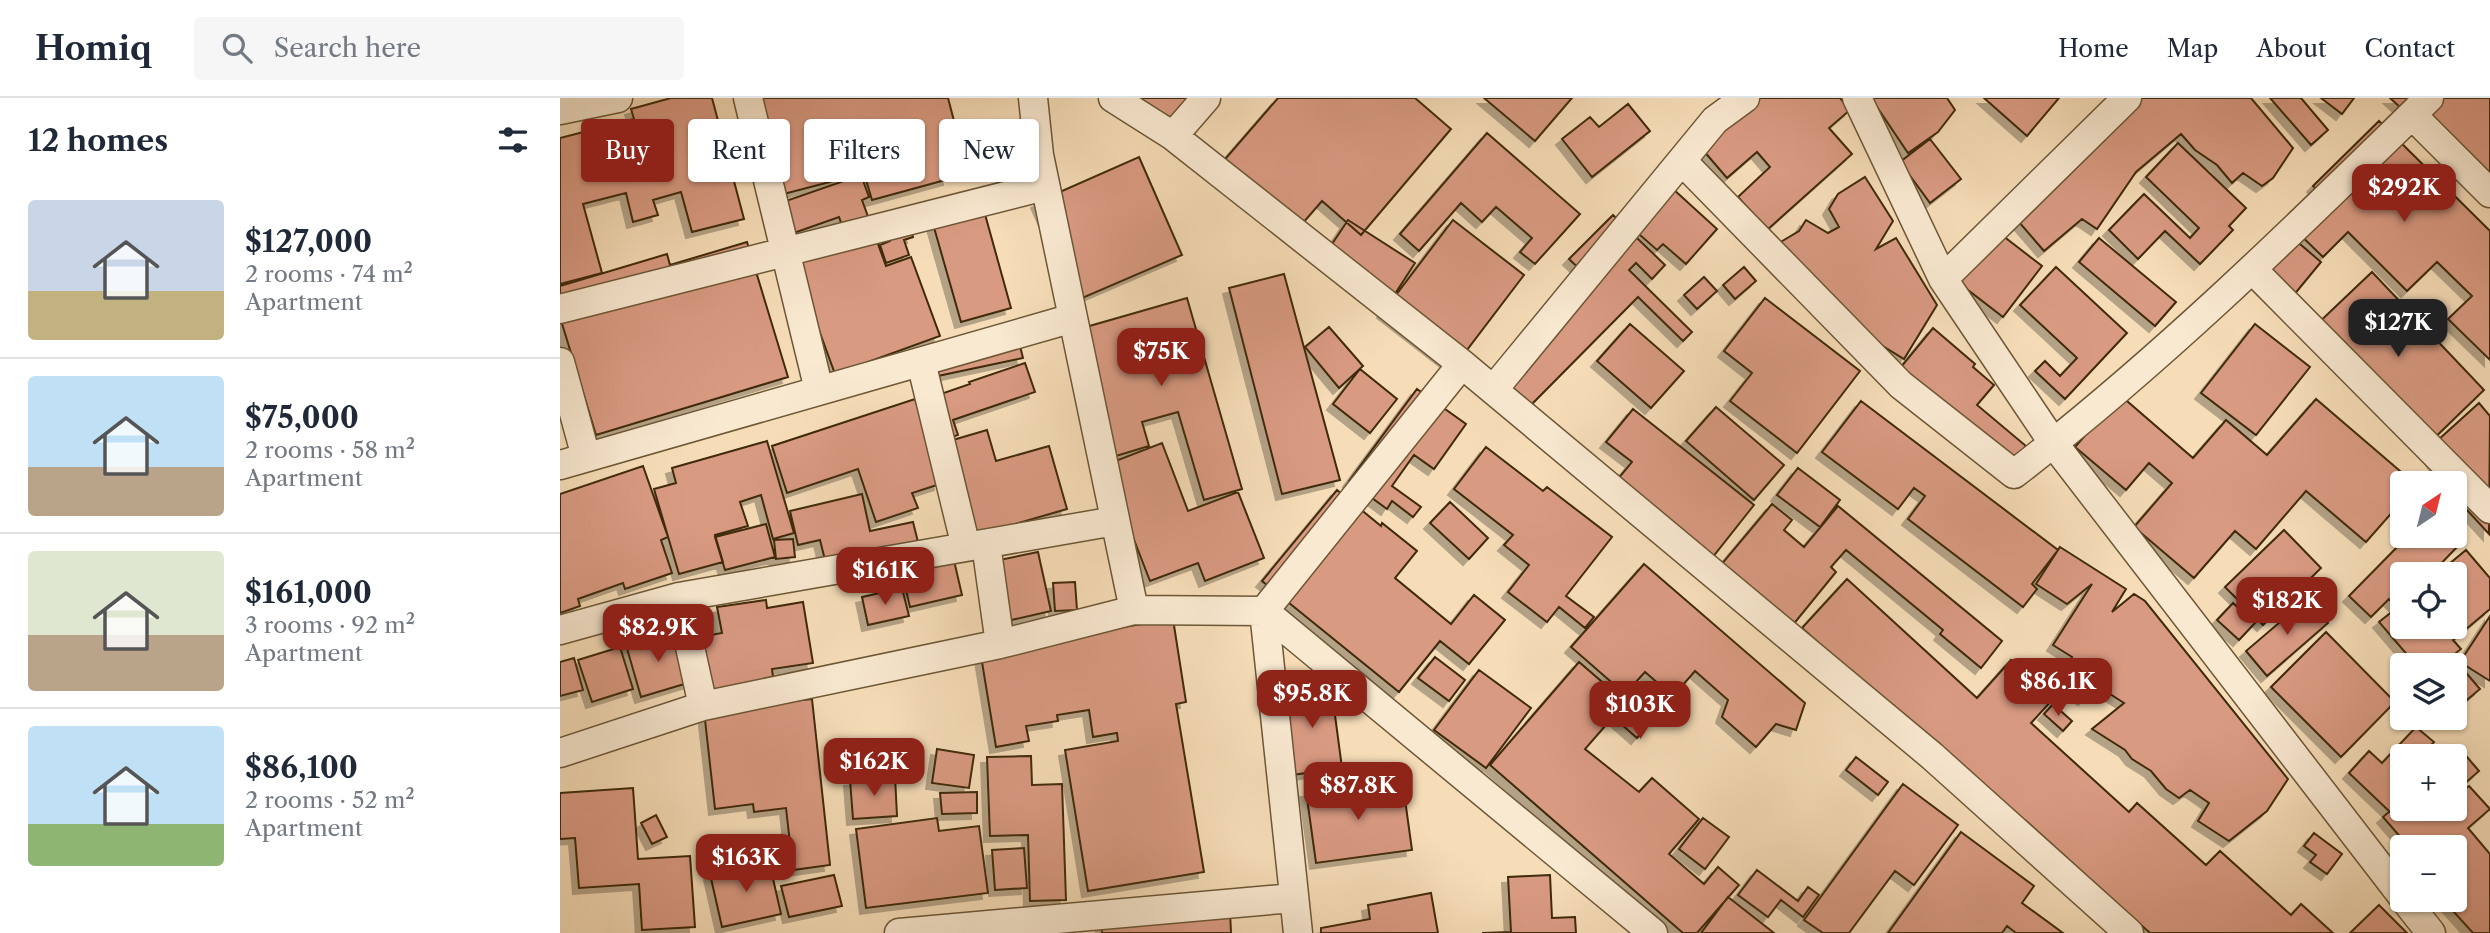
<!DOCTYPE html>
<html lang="en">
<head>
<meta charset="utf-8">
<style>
	body { margin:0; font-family:"Libre Caslon Text",serif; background:#f6f6f7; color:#1f2937; height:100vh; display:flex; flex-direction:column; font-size:26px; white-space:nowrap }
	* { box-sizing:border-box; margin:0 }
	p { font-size:23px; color:#747a83 }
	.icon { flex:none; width:38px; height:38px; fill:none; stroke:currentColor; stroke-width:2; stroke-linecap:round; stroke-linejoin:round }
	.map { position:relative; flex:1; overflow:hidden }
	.side { display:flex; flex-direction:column; background:#fff; width:560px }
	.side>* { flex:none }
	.guide { position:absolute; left:21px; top:21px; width:665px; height:63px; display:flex; gap:14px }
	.needle { width:46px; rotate:35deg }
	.controls { position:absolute; left:1830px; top:373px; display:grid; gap:14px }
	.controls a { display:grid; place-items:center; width:77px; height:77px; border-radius:7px; background:#fff; box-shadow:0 2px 5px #0004; font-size:35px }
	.price { position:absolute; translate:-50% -60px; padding:0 16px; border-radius:14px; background:#8f2418; color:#fff; font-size:23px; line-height:46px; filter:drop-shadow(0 2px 4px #0008) }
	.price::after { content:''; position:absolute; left:50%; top:42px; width:21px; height:16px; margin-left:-10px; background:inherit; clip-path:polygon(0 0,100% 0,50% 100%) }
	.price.active { background:#222; color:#fff }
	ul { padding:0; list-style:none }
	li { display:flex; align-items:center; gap:21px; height:175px; padding:0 28px }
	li+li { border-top:2px solid #e0e1e3 }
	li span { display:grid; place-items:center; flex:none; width:196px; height:140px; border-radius:7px; color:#555 }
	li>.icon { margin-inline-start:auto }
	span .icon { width:84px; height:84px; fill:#fffc; stroke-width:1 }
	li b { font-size:30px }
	h2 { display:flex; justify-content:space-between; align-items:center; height:84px; padding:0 28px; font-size:30px }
	.tag { padding:0 24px; border-radius:7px; background:#fff; box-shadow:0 2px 5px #0004; font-size:24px; line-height:63px }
	.tag.active { background:#8f2418; color:#fff }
	header { display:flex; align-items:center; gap:42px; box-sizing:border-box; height:98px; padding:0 35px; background:#fff; border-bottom:2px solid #e0e1e3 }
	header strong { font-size:33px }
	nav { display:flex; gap:38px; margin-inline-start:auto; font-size:24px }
	.search { width:490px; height:63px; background:#f6f6f7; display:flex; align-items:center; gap:18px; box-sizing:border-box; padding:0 24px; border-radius:7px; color:#747a83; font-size:26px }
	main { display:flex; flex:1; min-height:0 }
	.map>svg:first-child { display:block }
	.building { fill:#d99a82; stroke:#3f2a0a; stroke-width:2; filter:url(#shadow) }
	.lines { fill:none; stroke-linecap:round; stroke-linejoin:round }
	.minor-casing { stroke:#6d5736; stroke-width:31 }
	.minor { stroke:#f9e9d1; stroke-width:28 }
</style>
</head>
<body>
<header>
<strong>Homiq</strong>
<div class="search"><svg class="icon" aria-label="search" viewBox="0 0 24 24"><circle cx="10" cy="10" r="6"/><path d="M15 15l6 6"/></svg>Search here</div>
<nav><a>Home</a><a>Map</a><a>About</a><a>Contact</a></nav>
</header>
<main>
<section class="side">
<h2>12 homes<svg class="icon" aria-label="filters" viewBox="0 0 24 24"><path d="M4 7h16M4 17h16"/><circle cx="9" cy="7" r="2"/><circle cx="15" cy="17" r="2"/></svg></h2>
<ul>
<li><span style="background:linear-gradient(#c9d6e8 65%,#c2b280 0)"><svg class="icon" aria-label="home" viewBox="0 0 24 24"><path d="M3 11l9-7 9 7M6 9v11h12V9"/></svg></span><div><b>$127,000</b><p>2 rooms · 74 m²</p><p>Apartment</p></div></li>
<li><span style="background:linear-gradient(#bfe0f5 65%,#b9a48a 0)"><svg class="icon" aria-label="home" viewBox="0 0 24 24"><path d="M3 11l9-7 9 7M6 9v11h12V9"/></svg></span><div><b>$75,000</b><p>2 rooms · 58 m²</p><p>Apartment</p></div></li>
<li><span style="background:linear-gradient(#dfe7d0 60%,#b9a48a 0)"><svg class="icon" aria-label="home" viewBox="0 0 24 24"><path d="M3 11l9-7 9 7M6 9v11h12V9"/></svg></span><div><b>$161,000</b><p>3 rooms · 92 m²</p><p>Apartment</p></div></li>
<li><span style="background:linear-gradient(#bfe0f5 70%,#8fb573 0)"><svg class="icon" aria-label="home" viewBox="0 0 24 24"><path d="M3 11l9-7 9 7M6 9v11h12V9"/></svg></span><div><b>$86,100</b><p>2 rooms · 52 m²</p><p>Apartment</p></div></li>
</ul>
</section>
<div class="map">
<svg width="1930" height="835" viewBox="0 0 1930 835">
	<defs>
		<filter id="shadow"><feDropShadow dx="-6" dy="6" stdDeviation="0" flood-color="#0004"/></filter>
	</defs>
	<rect width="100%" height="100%" fill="#f6ddb8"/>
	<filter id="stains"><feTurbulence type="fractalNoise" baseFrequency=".00286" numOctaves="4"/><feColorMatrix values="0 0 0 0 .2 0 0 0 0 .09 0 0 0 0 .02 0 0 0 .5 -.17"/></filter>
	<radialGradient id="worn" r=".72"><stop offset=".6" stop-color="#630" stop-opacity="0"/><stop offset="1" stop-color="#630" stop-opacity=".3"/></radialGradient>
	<path class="building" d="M 111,0 L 152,0 L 184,121 L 132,134 L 121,94 L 93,102 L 98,117 L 73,124 L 66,95 L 23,106 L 42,175 L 0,186 L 0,40 L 74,21 L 71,11 Z
		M 201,0 L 388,0 L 407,72 L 388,77 L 389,81 L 312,102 L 304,75 L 220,97 Z
		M 554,0 L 653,0 L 625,45 Z
		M 718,0 L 855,0 L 891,31 L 801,137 L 762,103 L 736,133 L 660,67 Z
		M 924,0 L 1012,0 L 975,43 Z
		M 1186,0 L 1280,0 L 1290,12 L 1269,30 L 1292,56 L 1207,132 L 1178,99 L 1210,69 L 1197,54 L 1167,80 L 1142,51 Z
		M 1311,0 L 1387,0 L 1395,12 L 1378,34 L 1348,55 Z
		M 1424,0 L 1499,0 L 1467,38 Z
		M 1560,0 L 1691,0 L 1733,50 L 1713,80 L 1702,88 L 1683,75 L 1672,85 L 1657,67 L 1635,52 L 1621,36 L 1576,74 L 1537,131 L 1522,121 L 1484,153 L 1452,116 Z
		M 1710,0 L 1741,0 L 1768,32 L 1751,47 Z
		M 1761,0 L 1794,0 L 1782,16 Z
		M 1830,0 L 1930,0 L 1930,92 Z
		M 1068,6 L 1090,33 L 1032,79 L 1002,41 L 1030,19 L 1039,29 Z
		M 1819,23 L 1930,133 L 1930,262 L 1888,221 L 1912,198 L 1877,164 L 1847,193 L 1788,134 L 1763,159 L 1730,127 L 1761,96 L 1753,88 Z
		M 927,35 L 1020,116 L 975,166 L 960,154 L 972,140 L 936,109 L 922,124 L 901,105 L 859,153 L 840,136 Z
		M 1370,41 L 1401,81 L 1370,105 L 1340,64 Z
		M 1618,45 L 1686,110 L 1669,128 L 1673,132 L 1640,166 L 1605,133 L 1578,161 L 1549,132 L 1584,96 L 1630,140 L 1639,130 L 1586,79 Z
		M 579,59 L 622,157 L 520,201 L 477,104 Z
		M 301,77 L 309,99 L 302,102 L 326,168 L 351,159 L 380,238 L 275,276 L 232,158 L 286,139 L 279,119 L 231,136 L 220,105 Z
		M 1305,79 L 1333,123 L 1316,151 L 1336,140 L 1377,207 L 1344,261 L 1287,226 L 1219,145 L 1239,133 L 1246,122 L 1268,135 L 1279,129 L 1269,111 L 1278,96 Z
		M 1101,80 L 1157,131 L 1126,166 L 1103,146 L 1097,152 L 1063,122 Z
		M 418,91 L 451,210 L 401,224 L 367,105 Z
		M 344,113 L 353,139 L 344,142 L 349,157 L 326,165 L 320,147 L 330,143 L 322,121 Z
		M 1053,117 L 1105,167 L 1092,181 L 1076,165 L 1069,172 L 1132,234 L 1123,243 L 1078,199 L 972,306 L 994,326 L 930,288 L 1033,184 L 1009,161 Z
		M 788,122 L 855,165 L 829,205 L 762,161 Z
		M 893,122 L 964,177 L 894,269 L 823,214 Z
		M 1425,124 L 1482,168 L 1443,219 L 1386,175 Z
		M 1720,129 L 1761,164 L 1733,198 L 1706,175 Z
		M 1539,140 L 1616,204 L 1595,228 L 1519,164 Z
		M 187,144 L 228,279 L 36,337 L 0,219 L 0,188 L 107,156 L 110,167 Z
		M 1184,169 L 1196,183 L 1175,201 L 1163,187 Z
		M 1496,169 L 1567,235 L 1505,301 L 1475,273 L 1485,263 L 1500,278 L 1517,260 L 1460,207 Z
		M 1812,174 L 1924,292 L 1865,349 L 1752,231 Z
		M 724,176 L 780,382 L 722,396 L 669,190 Z
		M 1144,179 L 1157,193 L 1137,211 L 1124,197 Z
		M 627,200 L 682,391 L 644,402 L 618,314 L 582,324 L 589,348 L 556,358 L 519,231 Z
		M 1205,200 L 1300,273 L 1237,355 L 1170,303 L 1192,275 L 1164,253 Z
		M 1070,226 L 1124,273 L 1091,310 L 1037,263 Z
		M 1695,226 L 1750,269 L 1696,337 L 1641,295 Z
		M 769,229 L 803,268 L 779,290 L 745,249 Z
		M 1373,230 L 1415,266 L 1413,269 L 1434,287 L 1417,307 L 1466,348 L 1448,369 L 1336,275 Z
		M 456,232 L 463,260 L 373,279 L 367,251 Z
		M 465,265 L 475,294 L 393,322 L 398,337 L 387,341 L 372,299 L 410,286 L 409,284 Z
		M 800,271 L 837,301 L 810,335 L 773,306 Z
		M 857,291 L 906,326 L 874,371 L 854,357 L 832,388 L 861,409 L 853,419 L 832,403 L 827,411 L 789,383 Z
		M 1560,297 L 1633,360 L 1666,322 L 1707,357 L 1756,301 L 1854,385 L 1843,385 L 1843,402 L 1806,444 L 1746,393 L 1696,451 L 1675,433 L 1634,480 L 1574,429 L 1612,385 L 1589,365 L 1566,392 L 1515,349 Z
		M 355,301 L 372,351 L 380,386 L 352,395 L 358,410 L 316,424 L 298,371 L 227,395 L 212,348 Z
		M 1301,303 L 1498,452 L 1472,486 L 1477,491 L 1463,509 L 1348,421 L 1365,398 L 1354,390 L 1338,411 L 1262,354 Z
		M 1919,305 L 1930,318 L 1929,436 L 1895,399 L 1895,394 L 1866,353 Z
		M 1156,309 L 1224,367 L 1194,402 L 1126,343 Z
		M 1073,311 L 1194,407 L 1148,465 L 1052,388 L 1072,364 L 1046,344 Z
		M 427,332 L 436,363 L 489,348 L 507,411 L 414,438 L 386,344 Z
		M 207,343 L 234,435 L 213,441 L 201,397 L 180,404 L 188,428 L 155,437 L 163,464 L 119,476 L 94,391 L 116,385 L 112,370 Z
		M 602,345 L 628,413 L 678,394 L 704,460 L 645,483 L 638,465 L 590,483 L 545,367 Z
		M 926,349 L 983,393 L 987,389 L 1052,439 L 1006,498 L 1034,519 L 1025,530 L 999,509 L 987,524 L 948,494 L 969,467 L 944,447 L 953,437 L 894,391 Z
		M 83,368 L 108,439 L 101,442 L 112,475 L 65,491 L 63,485 L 18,501 L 20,508 L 0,515 L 0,396 Z
		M 1238,370 L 1280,402 L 1260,429 L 1217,397 Z
		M 777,392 L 821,428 L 822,425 L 857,453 L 835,480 L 891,526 L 914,497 L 945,522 L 909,566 L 880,543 L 839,594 L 702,483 Z
		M 302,396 L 310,433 L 353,424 L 359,448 L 389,441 L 402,497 L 350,509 L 337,454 L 267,470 L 260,442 L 238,447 L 230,413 Z
		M 890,404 L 928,440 L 909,461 L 870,425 Z
		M 1212,406 L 1232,422 L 1224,432 L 1244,449 L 1278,408 L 1442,543 L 1421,570 L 1380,536 L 1383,532 L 1286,452 L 1271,469 L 1276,474 L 1232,528 L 1160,468 Z
		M 206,426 L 215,459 L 165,472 L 155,439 Z
		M 1724,432 L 1761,470 L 1703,527 L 1665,489 Z
		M 1848,438 L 1890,438 L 1899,447 L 1871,476 L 1843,476 L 1843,504 L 1837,509 L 1829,501 L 1811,519 L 1789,498 Z
		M 233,441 L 235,459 L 216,461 L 214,442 Z
		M 1500,449 L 1566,491 L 1552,514 L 1574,496 L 1585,503 L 1728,681 L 1707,713 L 1669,743 L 1638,723 L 1649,705 L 1630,692 L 1619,700 L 1606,691 L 1591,673 L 1572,661 L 1565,652 L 1532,631 L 1564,605 L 1539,589 L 1524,601 L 1497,583 L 1512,559 L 1493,547 L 1532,486 L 1507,506 L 1476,486 Z
		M 1906,452 L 1930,480 L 1930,511 L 1893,542 L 1901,551 L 1881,567 L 1856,567 L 1819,524 L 1843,505 L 1843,528 L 1895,528 L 1895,476 L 1877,476 Z
		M 478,454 L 491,513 L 438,525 L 425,465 Z
		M 1084,466 L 1245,605 L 1236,632 L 1216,626 L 1196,649 L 1162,619 L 1168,602 L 1135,573 L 1077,640 L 1053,619 L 1025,651 L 1079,694 L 1092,680 L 1139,721 L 1109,756 L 1144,786 L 1158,769 L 1179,787 L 1137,835 L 1123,835 L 930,667 L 1019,564 L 1077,614 L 1100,587 L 1085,574 L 1065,596 L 1011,549 Z
		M 1287,481 L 1417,600 L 1451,562 L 1494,600 L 1471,625 L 1569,714 L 1577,705 L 1646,767 L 1660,753 L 1731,817 L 1741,806 L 1773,835 L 1590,835 L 1466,723 L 1461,728 L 1242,530 Z
		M 515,484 L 517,512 L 495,513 L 493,485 Z
		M 342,490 L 349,518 L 308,527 L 302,499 Z
		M 1747,501 L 1768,525 L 1707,578 L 1686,553 Z
		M 206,502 L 207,510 L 243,504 L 253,565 L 212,571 L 214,586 L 148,597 L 139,539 L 162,535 L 157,509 Z
		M 1673,505 L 1695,525 L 1679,542 L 1657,522 Z
		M 1930,518 L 1930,583 L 1900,564 Z
		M 613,521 L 626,604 L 616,606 L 644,774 L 528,793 L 505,652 L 558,643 L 557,635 L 533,639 L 529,612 L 497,617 L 498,623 L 466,628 L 469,643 L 436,649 L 420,552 Z
		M 115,532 L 131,584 L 81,599 L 66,547 Z
		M 1766,534 L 1835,604 L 1781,659 L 1711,589 Z
		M 60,549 L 73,591 L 32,604 L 18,562 Z
		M 875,559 L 905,582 L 889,603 L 858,580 Z
		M 14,560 L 23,592 L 0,598 L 0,564 Z
		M 1901,569 L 1920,591 L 1895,612 L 1895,574 Z
		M 919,572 L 971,610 L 926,670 L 874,632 Z
		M 771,587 L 782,670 L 732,677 L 722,593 Z
		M 252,601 L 270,767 L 233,772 L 226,710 L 194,714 L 193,706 L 155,711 L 144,613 Z
		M 1493,606 L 1512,623 L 1503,633 L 1484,616 Z
		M 1856,629 L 1874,644 L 1861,658 L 1843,658 L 1843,700 L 1830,714 L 1789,675 L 1809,653 L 1822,665 Z
		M 377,651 L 414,657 L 409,690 L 372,685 Z
		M 471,658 L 472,687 L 502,686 L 506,802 L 470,803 L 468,737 L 430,738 L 427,659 Z
		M 1296,659 L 1328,684 L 1318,697 L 1286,672 Z
		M 1907,659 L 1919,673 L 1902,688 L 1895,681 L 1895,669 Z
		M 335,678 L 337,718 L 293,721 L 290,682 Z
		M 1343,686 L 1398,727 L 1354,787 L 1335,773 L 1289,835 L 1263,835 L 1244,822 Z
		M 797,687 L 798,693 L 843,687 L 852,752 L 756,765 L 746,693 Z
		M 1909,688 L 1930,711 L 1908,730 L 1930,756 L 1930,835 L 1913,835 L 1883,802 L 1895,802 L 1895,749 L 1849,749 L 1823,719 L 1843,702 L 1843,710 L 1895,710 L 1895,698 Z
		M 73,690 L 78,761 L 130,758 L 135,829 L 82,832 L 79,786 L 19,790 L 15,740 L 0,741 L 0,695 Z
		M 417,694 L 417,715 L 382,716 L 380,695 Z
		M 96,717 L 107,739 L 92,746 L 81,725 Z
		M 377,720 L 379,733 L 419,728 L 428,795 L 306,810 L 296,731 Z
		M 1143,720 L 1169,739 L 1145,771 L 1119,751 Z
		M 1401,734 L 1474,788 L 1462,805 L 1503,835 L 1456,835 L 1447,828 L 1442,835 L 1328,835 Z
		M 1754,735 L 1782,756 L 1767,776 L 1750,764 L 1756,757 L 1744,748 Z
		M 464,750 L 467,790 L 435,792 L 432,752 Z
		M 209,763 L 221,816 L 162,829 L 150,776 Z
		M 1197,772 L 1238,803 L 1248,789 L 1259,797 L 1243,819 L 1221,802 L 1208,819 L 1178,797 Z
		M 274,777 L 282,808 L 229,819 L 221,788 Z
		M 990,777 L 992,820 L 1015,819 L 1016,835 L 922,835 L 951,834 L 948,779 Z
		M 871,795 L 878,835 L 761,835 L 761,830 L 810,821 L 808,807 Z
		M 1168,799 L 1214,835 L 1141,835 Z
		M 1819,807 L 1847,835 L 1790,835 Z
		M 670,813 L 671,835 L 542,835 L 541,817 Z"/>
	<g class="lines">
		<defs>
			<path id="minor" d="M 188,0 L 259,292
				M 473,0 L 479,57 L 574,512
				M 553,0 L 613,38 L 646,0
				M 1297,0 L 1383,181 L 1494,346 L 1843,799
				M 0,12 L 58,0
				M 1852,17 L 1930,95
				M 613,38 L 902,266 L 1372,658 L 1569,835
				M 1122,63 L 1341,287 L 1454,376 C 1602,262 1736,130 1869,0
				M 1693,172 L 1930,411
				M 1383,181 L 1567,0
				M 0,211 L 485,88
				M 0,264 L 26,359
				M 361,264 L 406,449
				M 933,292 L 1155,22 L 1185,0
				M 0,367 L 513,220
				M 426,446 L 440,546
				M 119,499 L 143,608
				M 0,532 L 119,499 L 555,423
				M 0,655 L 143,608 L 440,546 L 574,512 L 704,513 L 1093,835
				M 1845,802 L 1871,835
				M 339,835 L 733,800
				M 738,835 L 704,513 L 902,266"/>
		</defs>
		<use href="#minor" class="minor-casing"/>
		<use href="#minor" class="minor"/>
	</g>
	<rect width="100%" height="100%" filter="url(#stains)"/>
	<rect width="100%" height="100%" fill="url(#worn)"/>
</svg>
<div class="controls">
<a><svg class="needle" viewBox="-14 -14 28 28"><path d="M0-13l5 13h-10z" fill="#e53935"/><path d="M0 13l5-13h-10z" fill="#747a83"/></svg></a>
<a><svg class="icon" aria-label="locate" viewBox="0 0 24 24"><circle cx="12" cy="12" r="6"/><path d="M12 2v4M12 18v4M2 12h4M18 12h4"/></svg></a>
<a><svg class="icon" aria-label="layers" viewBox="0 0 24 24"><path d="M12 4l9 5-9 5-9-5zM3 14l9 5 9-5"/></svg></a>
<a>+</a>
<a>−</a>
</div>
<b class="price" style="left:1844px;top:126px">$292K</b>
<b class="price active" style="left:1838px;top:261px">$127K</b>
<b class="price" style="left:601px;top:290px">$75K</b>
<b class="price" style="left:325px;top:509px">$161K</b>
<b class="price" style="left:1727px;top:539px">$182K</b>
<b class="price" style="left:98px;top:566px">$82.9K</b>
<b class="price" style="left:1498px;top:620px">$86.1K</b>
<b class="price" style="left:752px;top:632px">$95.8K</b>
<b class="price" style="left:1080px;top:643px">$103K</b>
<b class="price" style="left:314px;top:700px">$162K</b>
<b class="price" style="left:798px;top:724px">$87.8K</b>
<b class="price" style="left:186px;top:796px">$163K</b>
<div class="guide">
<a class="tag active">Buy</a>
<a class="tag">Rent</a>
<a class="tag">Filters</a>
<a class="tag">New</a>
</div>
</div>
</main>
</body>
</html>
